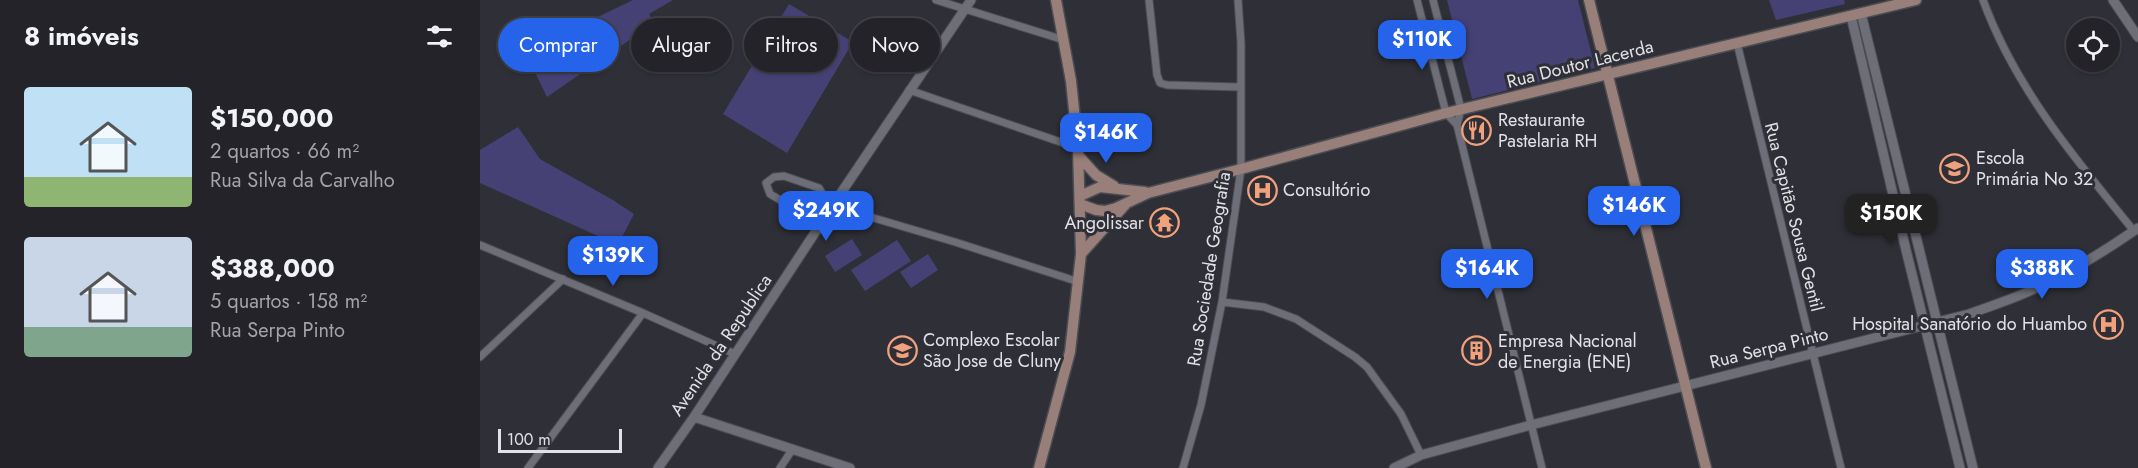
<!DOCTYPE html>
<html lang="pt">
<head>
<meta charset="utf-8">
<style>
	body { margin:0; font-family:Jost,sans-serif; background:#2f2f35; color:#f1f3f6; height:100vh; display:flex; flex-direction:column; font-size:22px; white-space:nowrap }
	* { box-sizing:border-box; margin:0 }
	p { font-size:20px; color:#a3a4a8 }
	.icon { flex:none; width:33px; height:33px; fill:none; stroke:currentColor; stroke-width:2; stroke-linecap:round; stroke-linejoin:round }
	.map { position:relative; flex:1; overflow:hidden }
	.details { display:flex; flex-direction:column; background:#232329; width:480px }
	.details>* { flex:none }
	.hud { position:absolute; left:18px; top:18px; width:570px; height:54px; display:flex; gap:12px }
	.buttons { position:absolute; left:1586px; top:18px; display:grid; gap:12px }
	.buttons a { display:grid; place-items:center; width:54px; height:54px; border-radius:50%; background:#232329; box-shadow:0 2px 4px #0004,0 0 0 2px #404046; font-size:30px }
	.scale { position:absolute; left:18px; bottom:15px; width:124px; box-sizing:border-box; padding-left:6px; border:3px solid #e1e1e7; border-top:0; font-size:16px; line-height:21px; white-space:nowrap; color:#e1e1e7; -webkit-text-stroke:4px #2f2f37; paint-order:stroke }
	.price { position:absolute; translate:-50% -51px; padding:0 14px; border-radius:12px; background:#2563eb; color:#fff; font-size:20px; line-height:39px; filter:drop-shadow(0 2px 3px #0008) }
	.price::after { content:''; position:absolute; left:50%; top:36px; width:18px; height:14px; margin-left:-9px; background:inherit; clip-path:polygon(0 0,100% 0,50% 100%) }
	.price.active { background:#222; color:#fff }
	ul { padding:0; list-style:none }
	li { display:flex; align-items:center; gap:18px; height:150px; padding:0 24px }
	li span { display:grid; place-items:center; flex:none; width:168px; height:120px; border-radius:6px; color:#555 }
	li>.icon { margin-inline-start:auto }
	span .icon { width:72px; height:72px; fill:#fffc; stroke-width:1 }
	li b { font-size:26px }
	h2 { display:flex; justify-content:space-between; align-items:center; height:72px; padding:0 24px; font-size:26px }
	.pill { padding:0 21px; border-radius:27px; background:#232329; box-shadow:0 2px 4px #0004,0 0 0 2px #404046; font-size:21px; line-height:54px }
	.pill.active { background:#2563eb; color:#fff }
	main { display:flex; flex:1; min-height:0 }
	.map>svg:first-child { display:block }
	.green { fill:#464175 }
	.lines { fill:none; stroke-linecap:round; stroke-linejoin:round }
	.minor-casing { stroke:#4c4c53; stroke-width:9 }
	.tertiary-casing { stroke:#4c4c53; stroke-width:11 }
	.secondary-casing { stroke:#4c4c53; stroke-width:13 }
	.minor { stroke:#6e6e78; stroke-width:7 }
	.tertiary { stroke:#6e6e78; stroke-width:9 }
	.secondary { stroke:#987f79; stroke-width:10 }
	.labels { text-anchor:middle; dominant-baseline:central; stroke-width:6; stroke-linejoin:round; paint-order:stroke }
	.street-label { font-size:18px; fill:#e1e1e7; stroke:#2f2f37 }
	.poi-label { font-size:18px; fill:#e1e1e7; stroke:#2f2f37; text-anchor:start }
</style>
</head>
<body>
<main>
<section class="details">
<h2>8 imóveis<svg class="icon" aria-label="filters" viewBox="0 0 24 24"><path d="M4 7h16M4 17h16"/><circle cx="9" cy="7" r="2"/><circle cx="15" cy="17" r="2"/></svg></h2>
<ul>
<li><span style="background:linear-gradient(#bfe0f5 75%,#8fb573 0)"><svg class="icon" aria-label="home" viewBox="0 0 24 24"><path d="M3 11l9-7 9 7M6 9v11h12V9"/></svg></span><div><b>$150,000</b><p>2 quartos · 66 m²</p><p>Rua Silva da Carvalho</p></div></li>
<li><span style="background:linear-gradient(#c9d6e8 75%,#7fa58c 0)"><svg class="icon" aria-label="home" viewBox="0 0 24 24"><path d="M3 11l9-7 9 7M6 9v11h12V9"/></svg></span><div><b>$388,000</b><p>5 quartos · 158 m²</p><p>Rua Serpa Pinto</p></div></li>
</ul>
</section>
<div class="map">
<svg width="1658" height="468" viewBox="0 0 1658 468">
	<rect width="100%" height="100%" fill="#2f2f37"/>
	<path class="green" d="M 153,0 L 193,0 L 169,14 L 174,23 L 67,97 L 45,52 Z
		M 967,0 L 1098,0 L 1115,68 L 992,99 Z
		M 1289,0 L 1364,0 L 1365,4 L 1296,20 Z
		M 309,4 L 373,42 L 307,153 L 243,114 Z
		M 38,127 L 60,159 L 133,200 L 154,214 L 138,245 L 0,183 L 0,150 Z
		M 372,239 L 382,255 L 355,272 L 345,256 Z
		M 417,240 L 431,261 L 385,291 L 371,270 Z
		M 448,254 L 458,270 L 431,288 L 420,272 Z"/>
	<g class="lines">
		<defs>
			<path id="minor" d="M 456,0 L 584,40
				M 669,0 L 677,75 L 680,83 L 687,85 L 760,87
				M 937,0 L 966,113 L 977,125 L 1062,468
				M 953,0 L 981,109 L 977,125
				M 1503,0 C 1535,88 1596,160 1654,231
				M 1257,43 L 1361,468
				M 429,90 L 598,148
				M 304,176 L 339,188 L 342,193 L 343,203 L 336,209 L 318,207 L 300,200 L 290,194 L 286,183 L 294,177 Z
				M 343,203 L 475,242 L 599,282
				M 0,245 L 163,313 L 255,354
				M 742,302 L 784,307 L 816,319 L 875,357 L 887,367 L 921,414 L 941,455
				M 0,357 L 83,279
				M 48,468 L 163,313
				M 300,468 L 312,450
				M 703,468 L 721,405 L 742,302 L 761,169 L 761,43 L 758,0"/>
			<path id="tertiary" d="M 1633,0 L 1658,37
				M 1381,13 L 1493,468
				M 1371,16 L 1426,250 L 1480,468
				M 214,417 L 370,468
				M 178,468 L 214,417 L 361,193 L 491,0
				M 914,468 L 941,455 L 1051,425 L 1489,314 C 1508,307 1527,301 1545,293 C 1585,276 1622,253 1658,228"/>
			<path id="secondary" d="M 1109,0 L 1226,468
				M 598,155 L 616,175 L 634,186
				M 600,196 L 620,187 L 665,192
				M 600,204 L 616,210 L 625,211 L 636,208 L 668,193 L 761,169 L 966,113 L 1436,0
				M 601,254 L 645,205
				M 559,468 L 590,352 L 601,254 L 598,148 L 591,81 L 576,0"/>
		</defs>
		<use href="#minor" class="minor-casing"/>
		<use href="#tertiary" class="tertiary-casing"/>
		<use href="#secondary" class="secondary-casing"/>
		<use href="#minor" class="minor"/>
		<use href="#tertiary" class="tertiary"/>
		<use href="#secondary" class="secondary"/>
	</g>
	<defs>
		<symbol id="restaurant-ring" viewBox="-11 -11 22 22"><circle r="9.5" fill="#2f2f37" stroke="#f1a17b" stroke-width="1.5"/><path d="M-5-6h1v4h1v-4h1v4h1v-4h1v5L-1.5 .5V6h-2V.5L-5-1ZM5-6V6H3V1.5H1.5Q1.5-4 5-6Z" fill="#f1a17b"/></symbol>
		<symbol id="school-ring" viewBox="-11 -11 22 22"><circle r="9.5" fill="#2f2f37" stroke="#f1a17b" stroke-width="1.5"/><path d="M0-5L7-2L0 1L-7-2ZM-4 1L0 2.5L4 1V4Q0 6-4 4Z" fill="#f1a17b"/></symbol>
		<symbol id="hospital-ring" viewBox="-11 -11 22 22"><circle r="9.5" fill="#2f2f37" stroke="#f1a17b" stroke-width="1.5"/><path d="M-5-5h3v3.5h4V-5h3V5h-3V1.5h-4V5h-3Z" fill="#f1a17b"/></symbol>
		<symbol id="temple-ring" viewBox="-11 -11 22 22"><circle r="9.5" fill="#2f2f37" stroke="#f1a17b" stroke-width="1.5"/><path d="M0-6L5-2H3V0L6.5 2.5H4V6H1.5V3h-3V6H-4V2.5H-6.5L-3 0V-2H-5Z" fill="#f1a17b"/></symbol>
		<symbol id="building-ring" viewBox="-11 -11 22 22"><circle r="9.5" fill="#2f2f37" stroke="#f1a17b" stroke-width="1.5"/><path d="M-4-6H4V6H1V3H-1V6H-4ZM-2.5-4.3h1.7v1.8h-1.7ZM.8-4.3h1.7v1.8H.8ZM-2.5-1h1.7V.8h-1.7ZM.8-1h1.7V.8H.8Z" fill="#f1a17b"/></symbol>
	</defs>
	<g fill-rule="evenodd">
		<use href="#restaurant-ring" x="980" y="114" width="33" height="33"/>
		<use href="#school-ring" x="1458" y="152" width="33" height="33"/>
		<use href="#hospital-ring" x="766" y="174" width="33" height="33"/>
		<use href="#temple-ring" x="668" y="206" width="33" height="33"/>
		<use href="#hospital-ring" x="1612" y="308" width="33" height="33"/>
		<use href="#school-ring" x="406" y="334" width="33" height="33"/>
		<use href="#building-ring" x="980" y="334" width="33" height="33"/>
	</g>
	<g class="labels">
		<g class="street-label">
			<text transform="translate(1100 64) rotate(-14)">Rua Doutor Lacerda</text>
			<text transform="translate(1314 217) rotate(76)">Rua Capitão Sousa Gentil</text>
			<text transform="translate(729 269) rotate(-81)">Rua Sociedade Geografia</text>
			<text transform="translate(241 345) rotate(-56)">Avenida da Republica</text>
			<text transform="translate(1289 348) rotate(-14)">Rua Serpa Pinto</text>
		</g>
		<g class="poi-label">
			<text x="1018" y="120">Restaurante<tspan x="1018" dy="21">Pastelaria RH</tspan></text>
			<text x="1496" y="158">Escola<tspan x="1496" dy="21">Primária No 32</tspan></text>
			<text x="803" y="190">Consultório</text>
			<text x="664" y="223" text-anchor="end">Angolissar</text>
			<text x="1607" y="324" text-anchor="end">Hospital Sanatório do Huambo</text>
			<text x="443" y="340">Complexo Escolar<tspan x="443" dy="21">São Jose de Cluny</tspan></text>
			<text x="1018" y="341">Empresa Nacional<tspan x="1018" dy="21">de Energia (ENE)</tspan></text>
		</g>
	</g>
</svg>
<div class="buttons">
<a><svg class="icon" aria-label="locate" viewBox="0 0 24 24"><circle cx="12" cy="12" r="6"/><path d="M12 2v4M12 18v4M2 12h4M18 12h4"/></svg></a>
</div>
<div class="scale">100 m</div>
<b class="price" style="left:942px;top:71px">$110K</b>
<b class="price" style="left:626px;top:164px">$146K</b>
<b class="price" style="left:1154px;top:237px">$146K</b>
<b class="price" style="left:346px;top:242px">$249K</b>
<b class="price active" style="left:1411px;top:245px">$150K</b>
<b class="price" style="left:133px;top:287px">$139K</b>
<b class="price" style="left:1007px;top:300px">$164K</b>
<b class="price" style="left:1562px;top:300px">$388K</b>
<div class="hud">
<a class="pill active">Comprar</a>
<a class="pill">Alugar</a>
<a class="pill">Filtros</a>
<a class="pill">Novo</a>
</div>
</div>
</main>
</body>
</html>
